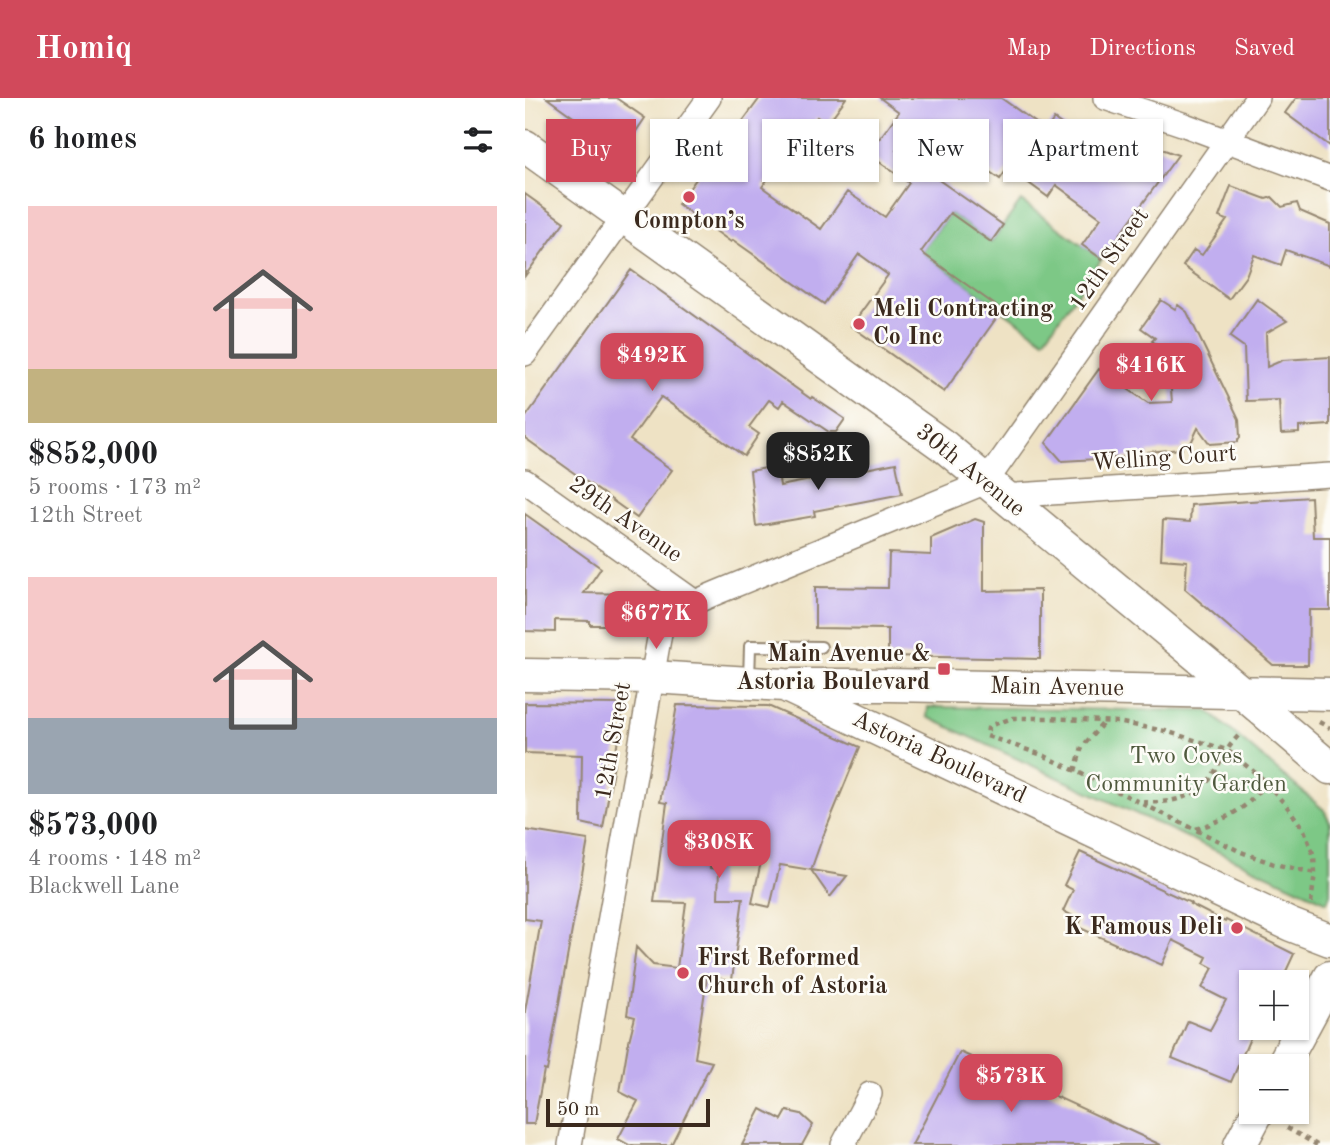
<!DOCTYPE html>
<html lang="en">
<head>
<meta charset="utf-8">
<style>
	body { margin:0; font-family:"Old Standard TT",serif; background:#f6f6f6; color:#202124; height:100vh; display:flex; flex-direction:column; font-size:26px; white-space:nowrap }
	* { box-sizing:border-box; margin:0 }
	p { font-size:23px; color:#757577 }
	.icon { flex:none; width:38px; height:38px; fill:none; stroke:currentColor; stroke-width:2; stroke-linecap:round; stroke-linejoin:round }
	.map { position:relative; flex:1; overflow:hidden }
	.panel { display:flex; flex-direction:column; background:#fff; width:525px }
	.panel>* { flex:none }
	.banner { position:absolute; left:21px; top:21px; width:665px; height:63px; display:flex; gap:14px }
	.controls { position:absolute; left:714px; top:872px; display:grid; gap:14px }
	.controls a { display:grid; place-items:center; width:70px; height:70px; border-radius:0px; background:#fff; box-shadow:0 2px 5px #0004; font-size:35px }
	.scale { position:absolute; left:21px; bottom:18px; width:164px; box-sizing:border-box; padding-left:7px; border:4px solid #3b2a1e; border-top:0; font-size:19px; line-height:24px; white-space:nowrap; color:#3b2a1e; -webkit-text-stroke:5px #fdfcf7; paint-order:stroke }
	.price { position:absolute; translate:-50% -60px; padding:0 16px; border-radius:14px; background:#d1495b; color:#fff; font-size:23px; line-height:46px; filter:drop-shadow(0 2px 4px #0008) }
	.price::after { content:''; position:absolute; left:50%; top:42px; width:21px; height:16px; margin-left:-10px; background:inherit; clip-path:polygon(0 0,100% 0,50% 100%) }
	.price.selected { background:#222; color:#fff }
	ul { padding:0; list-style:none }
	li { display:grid; align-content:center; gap:14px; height:371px; padding:0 28px }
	li span { display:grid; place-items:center; height:217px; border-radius:0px; color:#555 }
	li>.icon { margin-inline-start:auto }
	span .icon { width:126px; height:126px; fill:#fffc; stroke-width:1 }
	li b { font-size:30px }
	h2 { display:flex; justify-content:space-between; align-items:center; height:84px; padding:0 28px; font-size:30px }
	.tag { padding:0 24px; border-radius:0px; background:#fff; box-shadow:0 2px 5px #0004; font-size:24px; line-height:63px }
	.tag.selected { background:#d1495b; color:#fff }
	header { display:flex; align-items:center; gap:42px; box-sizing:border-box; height:98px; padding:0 35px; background:#d1495b; color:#fff }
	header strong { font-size:33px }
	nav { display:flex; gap:38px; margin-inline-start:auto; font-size:24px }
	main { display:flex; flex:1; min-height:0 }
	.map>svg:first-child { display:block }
	.green { fill:#7dc886; stroke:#5c7952; stroke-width:2 }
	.building { fill:#c1aeef }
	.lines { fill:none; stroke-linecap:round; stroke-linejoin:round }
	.lane-casing { stroke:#948671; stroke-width:14 }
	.street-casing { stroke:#948671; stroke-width:26 }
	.secondary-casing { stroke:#948671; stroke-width:35 }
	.path { stroke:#948671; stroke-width:4.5; stroke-dasharray:5 5; stroke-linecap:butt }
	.lane { stroke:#fff; stroke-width:10 }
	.street { stroke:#fff; stroke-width:23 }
	.secondary { stroke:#fff; stroke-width:32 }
	.poi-dot { fill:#d1495b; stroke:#fdfcf7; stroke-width:2.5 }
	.labels { text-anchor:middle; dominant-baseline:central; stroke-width:5; stroke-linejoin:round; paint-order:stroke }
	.poi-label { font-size:24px; font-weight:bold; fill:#3b2a1e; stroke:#fdfcf7; text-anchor:start }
	.street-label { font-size:24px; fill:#3b2a1e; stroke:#fdfcf7 }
	.park-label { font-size:24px; fill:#4f593d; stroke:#fdfcf7 }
</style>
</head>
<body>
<header>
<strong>Homiq</strong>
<nav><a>Map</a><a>Directions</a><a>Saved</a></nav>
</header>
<main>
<section class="panel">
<h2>6 homes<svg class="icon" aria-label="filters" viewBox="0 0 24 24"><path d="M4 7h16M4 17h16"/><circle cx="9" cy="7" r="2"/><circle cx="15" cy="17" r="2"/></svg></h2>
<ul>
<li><span style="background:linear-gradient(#f6c9c9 75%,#c2b280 0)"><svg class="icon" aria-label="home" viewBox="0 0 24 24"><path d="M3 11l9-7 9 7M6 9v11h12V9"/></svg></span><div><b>$852,000</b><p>5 rooms · 173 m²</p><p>12th Street</p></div></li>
<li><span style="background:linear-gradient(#f6c9c9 65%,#9aa5b1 0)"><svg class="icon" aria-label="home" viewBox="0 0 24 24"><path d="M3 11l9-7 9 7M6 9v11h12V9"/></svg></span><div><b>$573,000</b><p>4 rooms · 148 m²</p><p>Blackwell Lane</p></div></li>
</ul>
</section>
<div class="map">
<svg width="805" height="1047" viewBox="0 0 805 1047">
	<rect width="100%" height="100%" fill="#fdfcf7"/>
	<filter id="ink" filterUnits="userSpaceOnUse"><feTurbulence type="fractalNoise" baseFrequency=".0143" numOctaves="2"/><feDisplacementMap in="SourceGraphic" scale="14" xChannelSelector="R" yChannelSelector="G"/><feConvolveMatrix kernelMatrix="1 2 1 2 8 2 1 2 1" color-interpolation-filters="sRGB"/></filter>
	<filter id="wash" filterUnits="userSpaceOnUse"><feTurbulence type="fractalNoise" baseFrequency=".00686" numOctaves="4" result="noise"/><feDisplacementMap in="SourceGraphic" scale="28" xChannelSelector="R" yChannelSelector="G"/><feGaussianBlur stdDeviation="1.57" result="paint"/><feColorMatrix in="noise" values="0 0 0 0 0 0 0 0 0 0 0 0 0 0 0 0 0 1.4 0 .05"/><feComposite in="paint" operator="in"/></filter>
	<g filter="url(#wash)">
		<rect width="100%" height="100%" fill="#eee2c4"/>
		<path class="green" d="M 496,103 L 577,161 L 519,242 L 396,154 L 425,115 L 466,144 Z
			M 403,609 L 683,613 L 799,712 L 805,724 L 805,796 L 802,804 L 402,619 Z"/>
		<g id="blocks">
			<path class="building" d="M 22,0 L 91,0 L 120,20 L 97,54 Z
				M 235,0 L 321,0 L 302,26 L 292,19 L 262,60 L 259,58 L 237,89 L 296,131 L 322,94 L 360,119 L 384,85 L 343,56 L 374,14 L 355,0 L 476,0 L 521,32 L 529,21 L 570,50 L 578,38 L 617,65 L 629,48 L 653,57 L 577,161 L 557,147 L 576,120 L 531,87 L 523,99 L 483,70 L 475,81 L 433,52 L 432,54 L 390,25 L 371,52 L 478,127 L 466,144 L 425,115 L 396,154 L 477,212 L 419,294 L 326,228 L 363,177 L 334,156 L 299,206 L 208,142 L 206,144 L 153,106 L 209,29 L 212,31 Z
				M 771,0 L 805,0 L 805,48 L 760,15 Z
				M 706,88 L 741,101 L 747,99 L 757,109 L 772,105 L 775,113 L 805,126 L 805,168 L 761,152 L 756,167 L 729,157 L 721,178 L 704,201 L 658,168 L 669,152 L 677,157 L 702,122 L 694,119 Z
				M 0,96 L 39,124 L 0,178 Z
				M 106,172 L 286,301 L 287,299 L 320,321 L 311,334 L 304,334 L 258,303 L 254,309 L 244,302 L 224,329 L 234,336 L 219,358 L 136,299 L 105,342 L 147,372 L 112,420 L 0,340 L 0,320 Z
				M 732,201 L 762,223 L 741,235 L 742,269 L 758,262 L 805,259 L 805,327 L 774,329 L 774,335 L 756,336 L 754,302 L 721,303 L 719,249 L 705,239 Z
				M 636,202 L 650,211 L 653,207 L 662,214 L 714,321 L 715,340 L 713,341 L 713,344 L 685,346 L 673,330 L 665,347 L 657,347 L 657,351 L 623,354 L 624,358 L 537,363 L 521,345 L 574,271 L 623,305 L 647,304 L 643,254 L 627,243 L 630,240 L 616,230 Z
				M 371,365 L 377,396 L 289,413 L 290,418 L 231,428 L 225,373 L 252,368 L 255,388 Z
				M 786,399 L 788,439 L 805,439 L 805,512 L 784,512 L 783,567 L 748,567 L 660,491 L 662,463 L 636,461 L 638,422 L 665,424 L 666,407 Z
				M 0,416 L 76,470 L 59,495 L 104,496 L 103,527 L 65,527 L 65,523 L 30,522 L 30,534 L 0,533 Z
				M 450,421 L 459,424 L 459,493 L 515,492 L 515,561 L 363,558 L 363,531 L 290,530 L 290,489 L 363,490 L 364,455 L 406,457 L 406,440 Z
				M 0,605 L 99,606 L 78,730 L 56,725 L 57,657 L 0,655 Z
				M 152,607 L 243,608 L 335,649 L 297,741 L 286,772 L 255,767 L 245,809 L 227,805 L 236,764 L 232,763 L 235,732 L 190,729 L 185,770 L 194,771 L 193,800 L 218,800 L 207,882 L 182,879 L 170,960 L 187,964 L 146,1047 L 104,1047 L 93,1041 L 113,1003 L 95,994 L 103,947 L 110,919 L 102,917 L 111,849 L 128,867 L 152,870 L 161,805 L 129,804 L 142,705 L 135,704 Z
				M 0,732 L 63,742 L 22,973 L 19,972 L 9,1026 L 0,1026 L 0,913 L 16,823 L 0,821 Z
				M 555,754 L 666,805 L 665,806 L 700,824 L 701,822 L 769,856 L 756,884 L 726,884 L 726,938 L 706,984 L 647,960 L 663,923 L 685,932 L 701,902 L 677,890 L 688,870 L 679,865 L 682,859 L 648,842 L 637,867 L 553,829 L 556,822 L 538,813 L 548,792 L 539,787 Z
				M 286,772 L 322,778 L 305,799 Z
				M 435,954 L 463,967 L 636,1047 L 387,1047 Z
				M 236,1011 L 257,1022 L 262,1013 L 276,1016 L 288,1027 L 277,1047 L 217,1047 Z"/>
		</g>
	</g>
	<g filter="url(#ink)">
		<use href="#blocks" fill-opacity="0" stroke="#948671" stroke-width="2"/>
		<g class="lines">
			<defs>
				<path id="lane" d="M 224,582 L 225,548 L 296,549"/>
				<path id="street" d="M 580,0 L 657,26 L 805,81
					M 0,256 L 184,0
					M 0,383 L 170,504
					M 477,398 L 805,377
					M 45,1047 L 138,518 L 191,495 L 461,384 L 732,0
					M 318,1047 L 345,996"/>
				<path id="secondary" d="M 0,48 L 420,349 L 716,594 L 805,670
					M 0,577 L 127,579 L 259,587 L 766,827 L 805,842
					M 267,587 L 365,587 L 805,596
					M 757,968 L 805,879
					M 715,1047 L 733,1013"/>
			</defs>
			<use href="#lane" class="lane-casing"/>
			<use href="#street" class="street-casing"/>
			<use href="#secondary" class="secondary-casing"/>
			<path class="path" d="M 794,624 L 805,630
				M 550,673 L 557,649 L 580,623
				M 618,704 C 644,706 672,700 688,677 C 693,669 696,660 702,652 C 706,646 711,640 716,635
				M 671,731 C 696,723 730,709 739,682
				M 786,805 L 790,775 L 789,758 L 779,732 L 764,711 L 739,682 L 702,652 L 640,633 L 592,624 L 524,620 L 488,620 L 467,627 L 463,630 L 462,638 L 520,658 L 716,754 L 749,766 L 790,775
				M 762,1030 L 792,1047"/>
			<use href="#lane" class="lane"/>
			<use href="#street" class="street"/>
			<use href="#secondary" class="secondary"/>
		</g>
	</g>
	<g class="poi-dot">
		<circle cx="164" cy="99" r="7"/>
		<circle cx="334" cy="226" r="7"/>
		<rect x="412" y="564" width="14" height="14" rx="3.5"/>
		<circle cx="712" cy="830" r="7"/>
		<circle cx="158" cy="875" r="7"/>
	</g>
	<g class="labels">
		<g class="poi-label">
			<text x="164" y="124" text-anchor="middle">Compton’s</text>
			<text x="348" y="212">Meli Contracting<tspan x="348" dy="28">Co Inc</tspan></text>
			<text x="405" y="557" text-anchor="end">Main Avenue &amp;<tspan x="405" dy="28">Astoria Boulevard</tspan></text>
			<text x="698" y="830" text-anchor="end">K Famous Deli</text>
			<text x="172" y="861">First Reformed<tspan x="172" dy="28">Church of Astoria</tspan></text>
		</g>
		<g class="street-label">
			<text transform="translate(585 162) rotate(-55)">12th Street</text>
			<text transform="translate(639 361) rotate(-4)">Welling Court</text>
			<text transform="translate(445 373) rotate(39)">30th Avenue</text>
			<text transform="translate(100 422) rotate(35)">29th Avenue</text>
			<text transform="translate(532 590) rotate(1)">Main Avenue</text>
			<text transform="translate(89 643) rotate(-80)">12th Street</text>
			<text transform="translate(414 660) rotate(25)">Astoria Boulevard</text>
		</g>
		<g class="park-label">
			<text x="661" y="659">Two Coves<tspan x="661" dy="28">Community Garden</tspan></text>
		</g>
	</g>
</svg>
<div class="controls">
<a>+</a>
<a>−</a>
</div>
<div class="scale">50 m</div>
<b class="price" style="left:127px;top:295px">$492K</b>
<b class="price" style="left:626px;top:305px">$416K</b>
<b class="price selected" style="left:293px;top:394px">$852K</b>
<b class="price" style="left:131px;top:553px">$677K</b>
<b class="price" style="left:194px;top:782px">$308K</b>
<b class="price" style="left:486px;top:1016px">$573K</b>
<div class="banner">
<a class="tag selected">Buy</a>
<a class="tag">Rent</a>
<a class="tag">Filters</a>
<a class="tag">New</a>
<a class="tag">Apartment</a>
</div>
</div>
</main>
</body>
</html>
